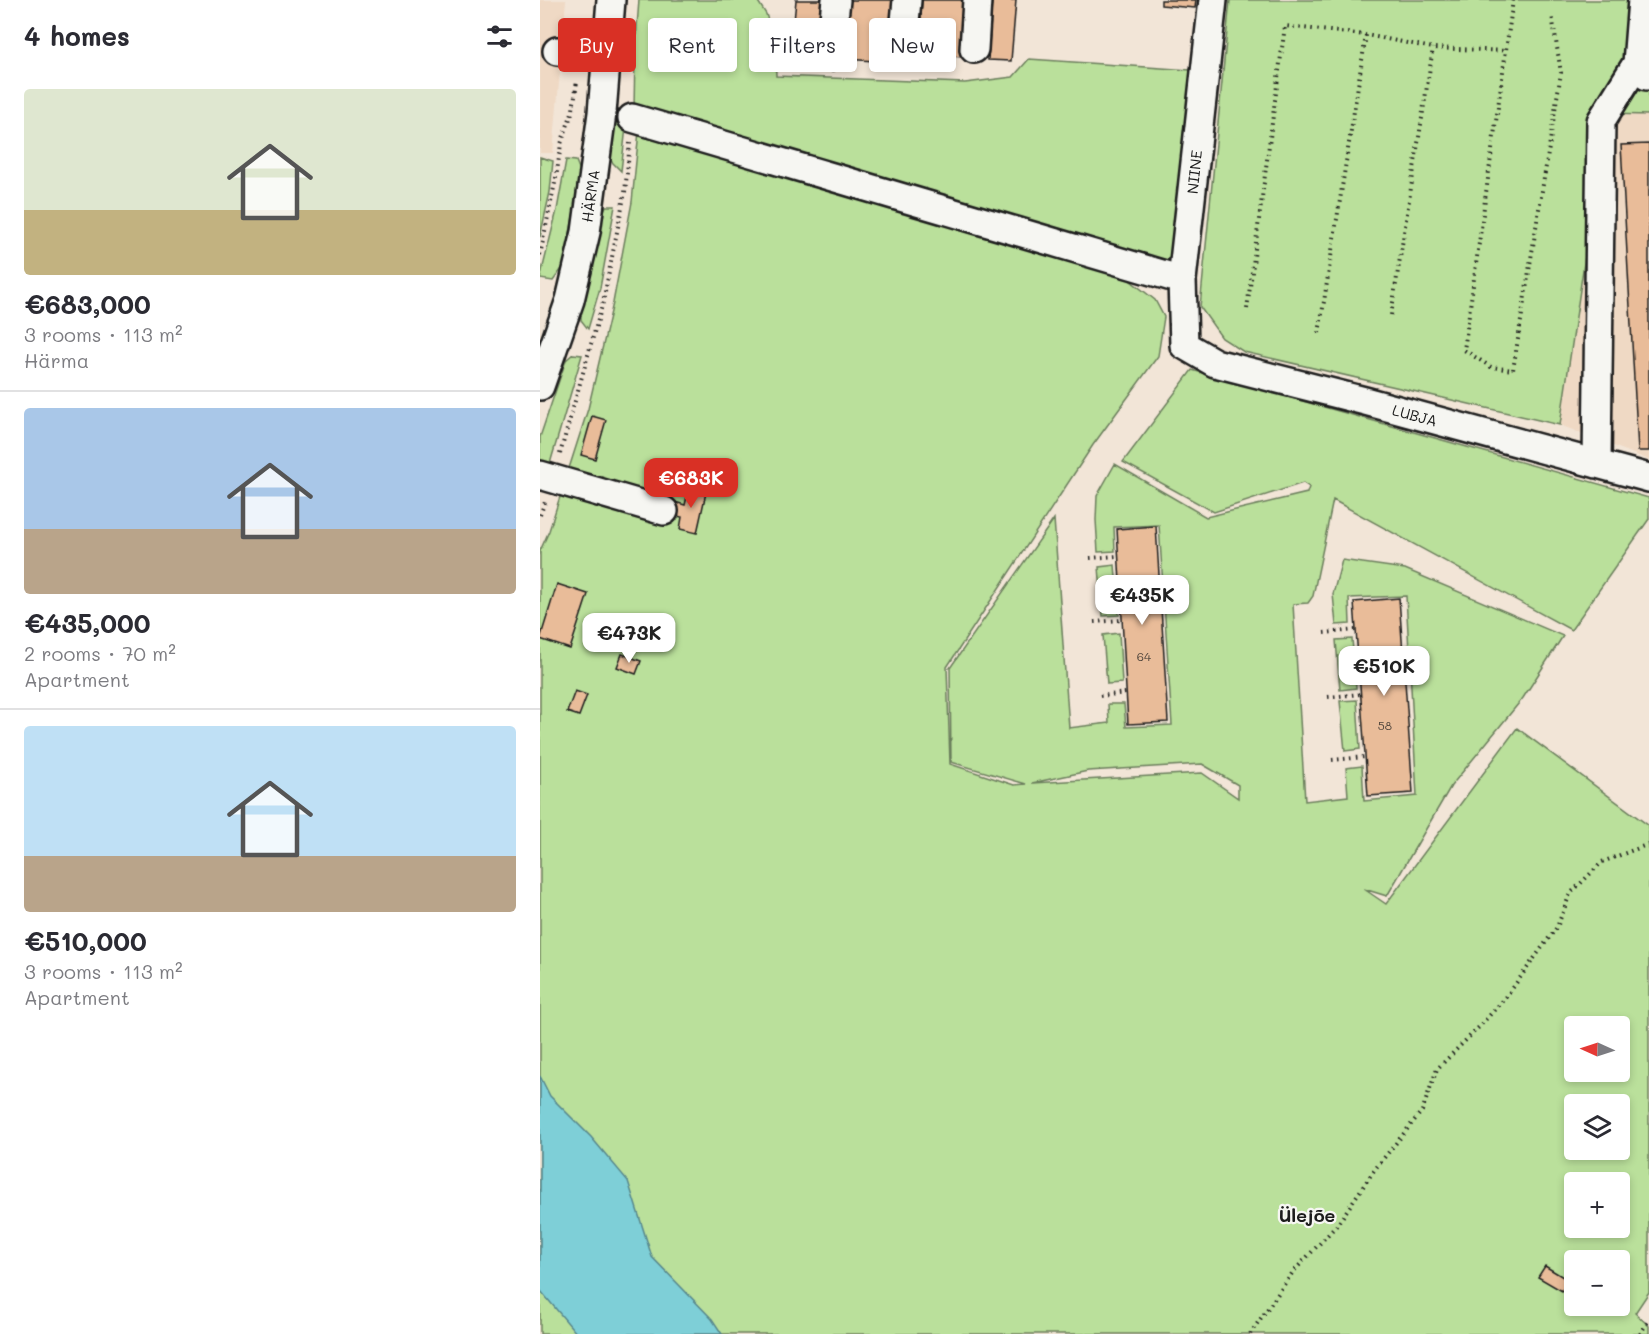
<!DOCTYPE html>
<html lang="en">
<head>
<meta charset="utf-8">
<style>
	body { margin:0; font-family:Mali,sans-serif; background:#f7f7f7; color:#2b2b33; height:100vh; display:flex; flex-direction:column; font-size:22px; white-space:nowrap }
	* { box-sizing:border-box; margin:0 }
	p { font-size:20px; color:#7c7c81 }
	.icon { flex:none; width:33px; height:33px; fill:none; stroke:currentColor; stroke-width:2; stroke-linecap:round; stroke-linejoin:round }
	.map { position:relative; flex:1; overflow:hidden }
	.sheet { display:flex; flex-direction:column; background:#fff; width:540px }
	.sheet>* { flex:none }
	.guide { position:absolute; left:18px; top:18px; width:570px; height:54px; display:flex; gap:12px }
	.needle { width:39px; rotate:273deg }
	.tools { position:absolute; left:1024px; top:1016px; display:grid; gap:12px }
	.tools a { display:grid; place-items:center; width:66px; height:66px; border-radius:6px; background:#fff; box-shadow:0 3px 9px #0003; font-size:30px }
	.price { position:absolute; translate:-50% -51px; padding:0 14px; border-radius:12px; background:#fff; color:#222; font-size:20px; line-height:39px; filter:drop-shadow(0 2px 3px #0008) }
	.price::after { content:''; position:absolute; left:50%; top:36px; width:18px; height:14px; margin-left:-9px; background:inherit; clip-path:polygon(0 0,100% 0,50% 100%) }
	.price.on { background:#d93025; color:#fff }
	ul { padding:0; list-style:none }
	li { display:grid; align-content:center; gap:12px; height:318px; padding:0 24px }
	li+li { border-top:2px solid #e1e1e2 }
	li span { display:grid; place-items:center; height:186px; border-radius:6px; color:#555 }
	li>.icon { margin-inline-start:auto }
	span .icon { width:108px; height:108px; fill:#fffc; stroke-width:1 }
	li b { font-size:26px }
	h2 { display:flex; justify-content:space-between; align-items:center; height:72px; padding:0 24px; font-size:26px }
	.pill { padding:0 21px; border-radius:6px; background:#fff; box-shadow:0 3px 9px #0003; font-size:21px; line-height:54px }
	.pill.on { background:#d93025; color:#fff }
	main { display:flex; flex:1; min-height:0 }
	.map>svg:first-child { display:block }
	.built { fill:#efd9c4 }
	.green { fill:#bae09b; stroke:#6b7e5c; stroke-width:1.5; fill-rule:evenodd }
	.water { fill:#7ecfd7; stroke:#57878c; stroke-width:1.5 }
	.building { fill:#e9bc99; stroke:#1c1c1c; stroke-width:1.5 }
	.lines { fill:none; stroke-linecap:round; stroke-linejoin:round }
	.minor-casing { stroke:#1c1c1c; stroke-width:32 }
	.path { stroke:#1c1c1c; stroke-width:4; stroke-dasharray:1.5 4.5; stroke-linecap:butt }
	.minor { stroke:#f6f6f2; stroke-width:27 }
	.labels { text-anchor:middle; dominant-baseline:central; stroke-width:4.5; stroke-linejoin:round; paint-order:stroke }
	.number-label { font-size:12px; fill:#4f443b }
	.street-label { font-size:15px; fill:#1c1c1c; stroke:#f6f6f2 }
	.quarter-label { font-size:18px; font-weight:bold; fill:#1c1c1c; stroke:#f6f6f2 }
</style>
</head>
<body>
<main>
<section class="sheet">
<h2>4 homes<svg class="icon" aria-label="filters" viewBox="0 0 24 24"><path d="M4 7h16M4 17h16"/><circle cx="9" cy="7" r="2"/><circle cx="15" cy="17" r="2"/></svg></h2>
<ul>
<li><span style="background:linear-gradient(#dfe7d0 65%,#c2b280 0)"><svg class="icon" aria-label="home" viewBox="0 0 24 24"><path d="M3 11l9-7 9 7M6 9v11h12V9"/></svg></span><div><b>€683,000</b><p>3 rooms · 113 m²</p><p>Härma</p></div></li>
<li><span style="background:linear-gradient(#a9c7e8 65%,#b9a48a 0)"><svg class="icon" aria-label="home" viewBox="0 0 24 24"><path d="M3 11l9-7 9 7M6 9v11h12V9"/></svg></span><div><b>€435,000</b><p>2 rooms · 70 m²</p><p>Apartment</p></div></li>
<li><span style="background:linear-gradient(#bfe0f5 70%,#b9a48a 0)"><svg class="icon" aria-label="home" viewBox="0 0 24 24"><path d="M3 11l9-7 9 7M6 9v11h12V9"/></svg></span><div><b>€510,000</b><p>3 rooms · 113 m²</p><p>Apartment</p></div></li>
</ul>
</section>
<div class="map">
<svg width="1109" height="1334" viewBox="0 0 1109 1334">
	<rect width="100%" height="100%" fill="#f2e5d7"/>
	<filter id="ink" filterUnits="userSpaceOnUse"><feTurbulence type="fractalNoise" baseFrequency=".0167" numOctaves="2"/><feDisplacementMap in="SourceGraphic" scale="12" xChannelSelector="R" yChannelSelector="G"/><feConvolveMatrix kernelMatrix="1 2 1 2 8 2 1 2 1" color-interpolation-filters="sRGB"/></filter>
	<g filter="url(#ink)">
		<path class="built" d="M 0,0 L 26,0 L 13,153 L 0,153 Z
			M 1066,114 L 1109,115 L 1109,460 L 1020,425 Z"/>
		<path class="green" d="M 99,0 L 217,0 L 226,14 L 235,42 L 236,76 L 425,83 L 473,77 L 489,59 L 665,71 L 642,280 L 94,109 L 95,54 Z
			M 690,0 L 1109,0 L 1109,115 L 1066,114 L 1020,425 L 704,352 L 682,338 L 660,307 Z
			M 73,121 L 81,123 L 86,127 L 81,171 L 71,161 L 70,146 Z
			M 99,131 L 587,278 L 615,300 L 624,317 L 618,356 L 553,445 L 407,667 L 410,764 L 474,785 L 486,784 L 411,762 L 410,668 L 514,519 L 529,728 L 569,723 L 568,704 L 584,704 L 586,727 L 632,725 L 619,525 L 574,527 L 575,551 L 558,552 L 556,520 L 557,496 L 575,464 L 666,517 L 767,493 L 769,487 L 763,483 L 674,512 L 583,462 L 652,370 L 1109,498 L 1109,519 L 1031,630 L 793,500 L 773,596 L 768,603 L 753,604 L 765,801 L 808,796 L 806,768 L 822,766 L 824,801 L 877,796 L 866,596 L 809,598 L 810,624 L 796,625 L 793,594 L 802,560 L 865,569 L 1023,636 L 983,698 L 911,786 L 847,896 L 824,889 L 846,904 L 977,728 L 1109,826 L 1109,1292 L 1095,1313 L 1109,1326 L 1109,1334 L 0,1334 L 0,551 L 9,531 L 48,409 L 73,303 L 92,202 ZM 662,764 L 698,785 L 698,798 L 662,773 L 492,783 L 548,771 ZM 1035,1026 L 1080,1026 L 1080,1071 L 1035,1071 ZM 1035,1104 L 1080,1104 L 1080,1149 L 1035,1149 ZM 1035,1182 L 1080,1182 L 1080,1227 L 1035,1227 ZM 1035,1260 L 1080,1260 L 1080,1305 L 1035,1305 Z
			M 0,157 L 13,161 L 10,192 L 0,237 Z
			M 26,160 L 36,161 L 41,173 L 24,266 L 13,281 L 0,279 L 17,210 Z
			M 66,206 L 75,206 L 60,288 L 48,329 L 41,320 L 41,308 L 60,220 Z
			M 33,354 L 42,355 L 9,467 L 0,463 L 0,437 L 26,360 Z
			M 575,565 L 579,615 L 563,616 L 559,567 Z
			M 579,633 L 582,683 L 567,684 L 563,635 Z
			M 812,639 L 816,688 L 800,690 L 796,640 Z
			M 817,700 L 820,749 L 805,751 L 800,701 Z"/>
		<path class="water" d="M 0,1076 L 10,1096 L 51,1137 L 88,1181 L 112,1257 L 172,1319 L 182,1334 L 37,1334 L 0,1290 Z"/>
		<path class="building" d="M 256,0 L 282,0 L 278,56 L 251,54 Z
			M 309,0 L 355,0 L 350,62 L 305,59 Z
			M 382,0 L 426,0 L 422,57 L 400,55 L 399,66 L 378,65 Z
			M 452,0 L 476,0 L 471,61 L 448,60 Z
			M 621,0 L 656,0 L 655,8 L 621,5 Z
			M 1109,144 L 1109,451 L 1098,451 L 1081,145 Z
			M 52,416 L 66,420 L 55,459 L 41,455 Z
			M 150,484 L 167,488 L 157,533 L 140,529 L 142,517 L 132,515 L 135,502 L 145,505 Z
			M 616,526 L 628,722 L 588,724 L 577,529 Z
			M 17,584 L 48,594 L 30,649 L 0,639 Z
			M 859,598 L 873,793 L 828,796 L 814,602 Z
			M 82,654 L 101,661 L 96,674 L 77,667 Z
			M 35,691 L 47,695 L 39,716 L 27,712 Z
			M 1005,1266 L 1028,1280 L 1022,1291 L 998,1277 Z"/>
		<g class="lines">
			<defs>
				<path id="minor" d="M 673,0 L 642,280 L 644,345 L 675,363 L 825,401 L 1109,478
					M 1102,0 L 1097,63 L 1107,76
					M 434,49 L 437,0
					M 17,51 L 67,54
					M 362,54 L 367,0
					M 290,56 L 296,0
					M 92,118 L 642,280
					M 0,386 L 30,300 L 46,232 L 62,113 L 71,0
					M 1057,464 L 1061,121 L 1097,63
					M 0,475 L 124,511"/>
			</defs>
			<use href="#minor" class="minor-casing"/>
			<path class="path" d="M 973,0 L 924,350 L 951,367 L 973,370 L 1021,73 L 1012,15
				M 0,255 L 16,178 L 21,144 L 33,110 L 37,81
				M 707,309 L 745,26 L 826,35
				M 851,315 L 893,48
				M 779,333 L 826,35 L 893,48 L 966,51
				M 20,454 L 63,302 L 85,192 L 90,143
				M 0,515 L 5,502
				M 550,558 L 578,556
				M 554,622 L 582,620
				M 784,633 L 816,630
				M 560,696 L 586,693
				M 788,697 L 821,694
				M 792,760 L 825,757
				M 710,1334 L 753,1272 L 797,1225 L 835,1169 L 882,1111 L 897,1069 L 939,1027 L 966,997 L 1017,927 L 1030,894 L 1062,862 L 1109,844
				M 1100,1334 L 1109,1320"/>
			<use href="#minor" class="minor"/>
		</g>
	</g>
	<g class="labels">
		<g class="number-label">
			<text x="604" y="656">64</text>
			<text x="845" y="725">58</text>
		</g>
		<g class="street-label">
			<text transform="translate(654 172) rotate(-84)">NIINE</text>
			<text transform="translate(50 196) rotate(-82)">HÄRMA</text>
			<text transform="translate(875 415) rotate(15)">LUBJA</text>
		</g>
		<g class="quarter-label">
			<text x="767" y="1215">Ülejõe</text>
		</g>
	</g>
</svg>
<div class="tools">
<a><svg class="needle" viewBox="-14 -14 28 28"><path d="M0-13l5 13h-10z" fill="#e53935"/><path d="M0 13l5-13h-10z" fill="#7c7c81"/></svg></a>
<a><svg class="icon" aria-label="layers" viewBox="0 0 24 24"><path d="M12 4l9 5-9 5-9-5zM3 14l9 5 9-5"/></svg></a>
<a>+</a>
<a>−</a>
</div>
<b class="price on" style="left:151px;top:509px">€683K</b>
<b class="price" style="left:602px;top:626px">€435K</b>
<b class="price" style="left:89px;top:664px">€473K</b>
<b class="price" style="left:844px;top:697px">€510K</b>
<div class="guide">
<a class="pill on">Buy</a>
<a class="pill">Rent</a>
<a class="pill">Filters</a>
<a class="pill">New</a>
</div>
</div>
</main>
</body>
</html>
